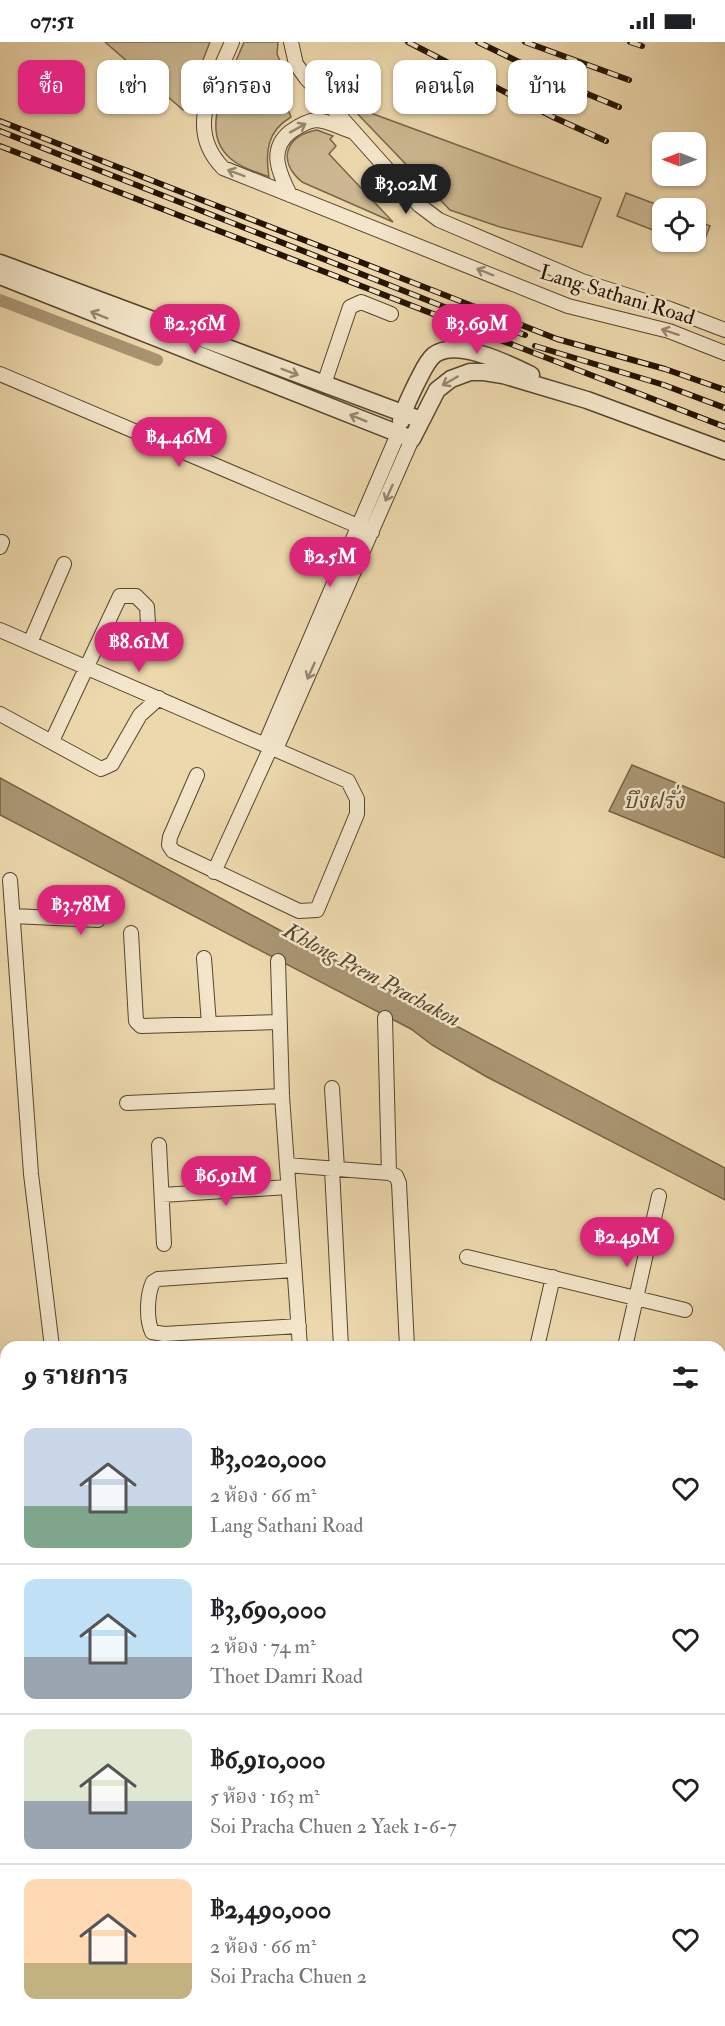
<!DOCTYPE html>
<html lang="th">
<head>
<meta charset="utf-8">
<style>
	body { margin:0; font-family:"IM FELL Double Pica","Noto Serif Thai",serif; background:#f2f2f2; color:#202124; height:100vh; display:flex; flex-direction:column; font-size:22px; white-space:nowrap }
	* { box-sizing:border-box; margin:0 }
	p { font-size:20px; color:#757577 }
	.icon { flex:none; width:33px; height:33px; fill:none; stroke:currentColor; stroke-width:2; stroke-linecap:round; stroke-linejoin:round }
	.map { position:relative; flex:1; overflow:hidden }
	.panel { position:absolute; left:0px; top:1299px; width:726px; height:686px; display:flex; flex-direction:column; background:#fff; border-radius:18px 18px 0 0; box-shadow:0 2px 4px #0004 }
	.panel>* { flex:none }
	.top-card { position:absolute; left:18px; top:18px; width:690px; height:54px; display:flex; gap:12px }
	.needle { width:39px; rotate:270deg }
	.fabs { position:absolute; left:652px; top:90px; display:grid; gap:12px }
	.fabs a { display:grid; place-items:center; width:54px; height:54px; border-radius:12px; background:#fff; box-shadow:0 2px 4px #0004; font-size:30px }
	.price { position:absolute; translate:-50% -51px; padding:0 14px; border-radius:21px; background:#db2777; color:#fff; font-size:20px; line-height:39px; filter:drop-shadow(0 2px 3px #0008) }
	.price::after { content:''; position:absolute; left:50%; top:36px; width:18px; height:14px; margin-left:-9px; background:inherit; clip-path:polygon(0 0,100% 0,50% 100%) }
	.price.active { background:#222; color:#fff }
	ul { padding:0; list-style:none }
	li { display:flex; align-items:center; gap:18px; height:150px; padding:0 24px }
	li+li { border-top:2px solid #e0e0e0 }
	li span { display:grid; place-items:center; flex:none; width:168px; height:120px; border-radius:12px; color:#555 }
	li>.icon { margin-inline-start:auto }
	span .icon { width:72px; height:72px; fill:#fffc; stroke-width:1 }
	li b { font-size:26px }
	h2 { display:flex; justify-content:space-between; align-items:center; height:72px; padding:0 24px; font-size:26px }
	.pill { padding:0 21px; border-radius:12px; background:#fff; box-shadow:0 2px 4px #0004; font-size:21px; line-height:54px }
	.pill.active { background:#db2777; color:#fff }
	.status { display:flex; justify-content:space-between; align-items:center; height:42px; padding:0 30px; background:#fff; direction:ltr }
	.status svg { height:16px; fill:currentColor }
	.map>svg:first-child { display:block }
	.green { fill:#cbb790; stroke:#786648; stroke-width:1.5 }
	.water { fill:#a99572; stroke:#746144; stroke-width:1.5 }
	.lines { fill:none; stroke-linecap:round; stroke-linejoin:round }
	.canal { stroke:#a99572; stroke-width:12 }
	.minor-casing { stroke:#56452b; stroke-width:16 }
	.tertiary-casing { stroke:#56452b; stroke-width:19 }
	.secondary-casing { stroke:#241400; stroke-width:20 }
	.minor { stroke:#f3e6ca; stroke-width:14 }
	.tertiary { stroke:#f3e6ca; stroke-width:16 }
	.secondary { stroke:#f3e6ca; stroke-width:18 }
	.rail-casing { stroke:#241400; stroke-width:6 }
	.rail { stroke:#f3e6ca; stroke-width:4; stroke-dasharray:11; stroke-linecap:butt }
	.oneway { stroke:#96886f }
	.labels { text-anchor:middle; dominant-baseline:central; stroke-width:5; stroke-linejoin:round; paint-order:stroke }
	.street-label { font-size:21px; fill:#241400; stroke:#f3e6ca }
	.water-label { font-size:22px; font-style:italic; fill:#59482e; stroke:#f3e6ca }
</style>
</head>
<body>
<div class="status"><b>07:51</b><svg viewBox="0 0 49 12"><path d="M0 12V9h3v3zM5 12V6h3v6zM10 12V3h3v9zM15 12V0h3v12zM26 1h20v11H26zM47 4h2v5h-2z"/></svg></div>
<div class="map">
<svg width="725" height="1984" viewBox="0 0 725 1984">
	<rect width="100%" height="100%" fill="#edd8ad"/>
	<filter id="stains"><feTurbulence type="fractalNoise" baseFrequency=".00333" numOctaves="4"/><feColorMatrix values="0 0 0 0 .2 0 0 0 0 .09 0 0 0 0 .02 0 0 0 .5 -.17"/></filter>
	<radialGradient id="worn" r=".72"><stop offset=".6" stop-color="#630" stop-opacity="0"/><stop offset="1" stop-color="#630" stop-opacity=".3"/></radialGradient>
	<path class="green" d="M 105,0 L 210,0 L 183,68 Z
		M 244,0 L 278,0 L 277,12 L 288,37 L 286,62 L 291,75 C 267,89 265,110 269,135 C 258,130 244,127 235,120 C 193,92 231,34 244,0 Z
		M 349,63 L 601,156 L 582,205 L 500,185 L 450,168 Z
		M 317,88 L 333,94 L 330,97 L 336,104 L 329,112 L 393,180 L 302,140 C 277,119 285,94 317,88 Z
		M 626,151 L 666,166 L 663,166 L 663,192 L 617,174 Z
		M 696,178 L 710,184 L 701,207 L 682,200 L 696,200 Z"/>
	<path class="water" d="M 632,723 L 725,761 L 725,816 L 609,769 Z
		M 0,736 L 430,970 L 725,1126 L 725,1158 L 487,1035 L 432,1003 L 411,987 L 0,773 Z
		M 0,1511 L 6,1512 L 6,1552 L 0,1550 Z"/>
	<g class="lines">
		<path class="canal" d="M 0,258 L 157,318"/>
		<defs>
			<path id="minor" d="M 232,0 C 214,44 184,86 223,126 L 568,264 L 669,289 L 725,311
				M 291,0 L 296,22 L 306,36 L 419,163 L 439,178 L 582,239 L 670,267 L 725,288
				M 290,153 C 279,131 268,108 290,90 C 297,85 307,79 316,78 C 326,78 341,86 351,89
				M 0,332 L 372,490
				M 324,342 L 350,265 L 361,260 L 391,272
				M 0,505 L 2,500
				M 0,588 L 348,739 L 357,757 L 357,772 L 317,868 L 299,869 L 173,809 L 169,803 L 170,795 L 197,733
				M 30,601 L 64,522
				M 0,672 L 101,727 L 112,722 L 140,673 L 159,656
				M 52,699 L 120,554 L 136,554 L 147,565 L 149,600
				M 265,702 L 398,392
				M 276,707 L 412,397
				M 214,830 L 271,705
				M 10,838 L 31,1132 L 52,1305
				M 13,874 L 98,878 L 100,851
				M 131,891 L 136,979 L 141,984 L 279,980
				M 204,916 L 209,982
				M 278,919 L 282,1054 L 300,1305
				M 385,976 L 389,1131
				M 332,1046 L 337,1127
				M 127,1061 L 282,1054
				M 159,1103 L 164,1202
				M 287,1123 L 389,1131 L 396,1134 L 399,1141 L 407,1305
				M 332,1127 L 341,1305
				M 162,1153 L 288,1145
				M 467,1215 L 685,1268
				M 294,1228 L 158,1237 L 153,1240 C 147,1253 146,1277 152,1290 L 164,1292 L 299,1284
				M 537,1305 L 553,1235
				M 625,1305 L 659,1154
				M 0,1715 L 6,1754
				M 36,1978 L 37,1984
				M 372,1978 L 373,1984
				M 431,1978 L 431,1984
				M 489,1984 L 489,1978"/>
			<path id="tertiary" d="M 0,221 L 421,378
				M 0,234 L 412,397 L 437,348 L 451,337 L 470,330 L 484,330 L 503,333 L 587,358 L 725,409
				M 401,379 C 404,365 411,353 417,340 C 422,331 426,320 434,313 C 456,296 509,322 531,333
				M 0,1501 L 6,1502
				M 720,1666 L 725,1667"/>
			<path id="secondary" d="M 0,1579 L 6,1581
				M 720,1735 L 725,1738
				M 720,1816 L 725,1800
				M 667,1984 L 669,1978"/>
		</defs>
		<use href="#minor" class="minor-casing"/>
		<use href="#tertiary" class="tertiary-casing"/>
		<use href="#secondary" class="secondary-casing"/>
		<use href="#minor" class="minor"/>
		<use href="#tertiary" class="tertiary"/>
		<use href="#secondary" class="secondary"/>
		<defs>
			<path id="rail" d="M 408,0 L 555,76 L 606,99
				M 478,0 L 568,44 L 619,65
				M 525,0 L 629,38
				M 630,0 L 642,4
				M 0,79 L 557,297 L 665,327 L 725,348
				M 0,89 L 442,264 L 525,293
				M 0,104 L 725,385
				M 535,304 L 664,343 L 725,366
				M 720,1694 L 725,1673
				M 720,1738 L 725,1713
				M 675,1984 L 675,1978"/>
		</defs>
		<use href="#rail" class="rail-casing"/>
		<use href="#rail" class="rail"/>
	</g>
	<defs><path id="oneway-shaft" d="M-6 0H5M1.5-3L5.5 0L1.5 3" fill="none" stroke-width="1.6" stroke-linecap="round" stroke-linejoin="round" transform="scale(1.5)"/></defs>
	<g class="oneway">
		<use href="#oneway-shaft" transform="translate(298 86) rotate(-29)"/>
		<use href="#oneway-shaft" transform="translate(236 131) rotate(-159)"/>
		<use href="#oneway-shaft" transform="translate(485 230) rotate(-158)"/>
		<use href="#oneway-shaft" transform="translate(99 273) rotate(-158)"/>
		<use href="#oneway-shaft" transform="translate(670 290) rotate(-162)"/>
		<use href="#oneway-shaft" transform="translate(290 330) rotate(21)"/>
		<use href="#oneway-shaft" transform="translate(450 339) rotate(150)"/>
		<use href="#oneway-shaft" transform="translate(358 376) rotate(-158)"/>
		<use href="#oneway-shaft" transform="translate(389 451) rotate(114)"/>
		<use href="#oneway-shaft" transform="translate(311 629) rotate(114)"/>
	</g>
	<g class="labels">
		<g class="street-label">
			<text transform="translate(617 253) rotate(17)">Lang Sathani Road</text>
		</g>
		<g class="water-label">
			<text x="654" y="759">บึงฝรั่ง</text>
			<text transform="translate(372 933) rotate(28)">Khlong Prem Prachakon</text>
		</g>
	</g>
	<rect width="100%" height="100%" filter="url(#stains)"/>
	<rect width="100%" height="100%" fill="url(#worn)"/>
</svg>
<div class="fabs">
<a><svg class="needle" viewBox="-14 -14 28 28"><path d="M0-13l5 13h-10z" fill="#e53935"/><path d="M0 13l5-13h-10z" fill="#757577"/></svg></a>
<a><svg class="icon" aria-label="locate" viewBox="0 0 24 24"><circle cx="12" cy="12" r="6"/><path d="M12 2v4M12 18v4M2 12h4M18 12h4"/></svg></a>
</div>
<b class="price active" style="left:406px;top:173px">฿3.02M</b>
<b class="price" style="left:195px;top:313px">฿2.36M</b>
<b class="price" style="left:477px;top:313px">฿3.69M</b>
<b class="price" style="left:179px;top:426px">฿4.46M</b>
<b class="price" style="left:330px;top:546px">฿2.5M</b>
<b class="price" style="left:139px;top:631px">฿8.61M</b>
<b class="price" style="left:81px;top:894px">฿3.78M</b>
<b class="price" style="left:226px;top:1165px">฿6.91M</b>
<b class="price" style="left:627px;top:1226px">฿2.49M</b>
<div class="top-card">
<a class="pill active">ซื้อ</a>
<a class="pill">เช่า</a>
<a class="pill">ตัวกรอง</a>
<a class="pill">ใหม่</a>
<a class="pill">คอนโด</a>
<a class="pill">บ้าน</a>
</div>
<section class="panel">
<h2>9 รายการ<svg class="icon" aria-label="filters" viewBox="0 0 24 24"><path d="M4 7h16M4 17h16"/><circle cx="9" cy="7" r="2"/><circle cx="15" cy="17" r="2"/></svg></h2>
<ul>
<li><span style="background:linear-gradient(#c9d6e8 65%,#7fa58c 0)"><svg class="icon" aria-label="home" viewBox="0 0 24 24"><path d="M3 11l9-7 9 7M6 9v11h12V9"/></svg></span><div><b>฿3,020,000</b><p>2 ห้อง · 66 m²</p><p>Lang Sathani Road</p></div><svg class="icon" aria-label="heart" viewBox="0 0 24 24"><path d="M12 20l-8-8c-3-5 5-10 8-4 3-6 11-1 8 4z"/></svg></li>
<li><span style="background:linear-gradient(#bfe0f5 65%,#9aa5b1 0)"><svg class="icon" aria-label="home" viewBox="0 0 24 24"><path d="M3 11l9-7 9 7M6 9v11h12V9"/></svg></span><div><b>฿3,690,000</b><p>2 ห้อง · 74 m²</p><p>Thoet Damri Road</p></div><svg class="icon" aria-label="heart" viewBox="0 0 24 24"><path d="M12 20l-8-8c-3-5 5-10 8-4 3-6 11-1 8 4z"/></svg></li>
<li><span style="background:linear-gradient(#dfe7d0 60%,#9aa5b1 0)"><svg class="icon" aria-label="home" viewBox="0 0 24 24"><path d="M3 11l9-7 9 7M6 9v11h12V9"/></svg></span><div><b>฿6,910,000</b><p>5 ห้อง · 163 m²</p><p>Soi Pracha Chuen 2 Yaek 1-6-7</p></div><svg class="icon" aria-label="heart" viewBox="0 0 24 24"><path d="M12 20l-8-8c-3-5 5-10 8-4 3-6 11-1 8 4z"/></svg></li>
<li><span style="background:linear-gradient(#ffd9b3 70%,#c2b280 0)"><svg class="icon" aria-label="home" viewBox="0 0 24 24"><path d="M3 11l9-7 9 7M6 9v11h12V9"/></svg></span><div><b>฿2,490,000</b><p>2 ห้อง · 66 m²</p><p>Soi Pracha Chuen 2</p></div><svg class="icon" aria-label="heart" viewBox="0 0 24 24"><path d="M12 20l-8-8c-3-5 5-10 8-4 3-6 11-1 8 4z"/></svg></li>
</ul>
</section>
</div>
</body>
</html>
